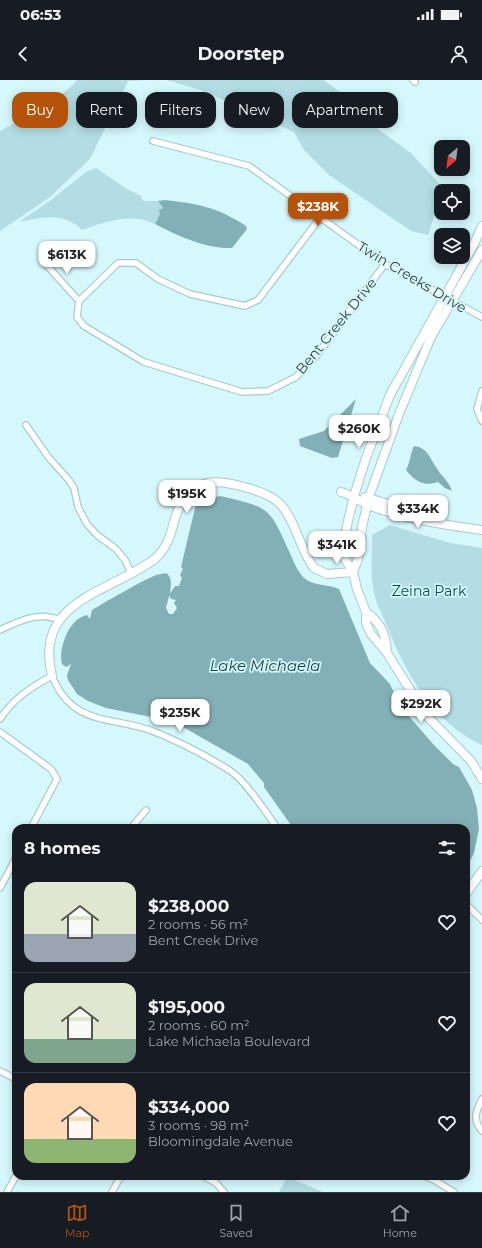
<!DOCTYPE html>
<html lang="en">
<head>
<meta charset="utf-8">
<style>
	body { margin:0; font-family:Montserrat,sans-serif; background:#20242c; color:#f1f3f6; height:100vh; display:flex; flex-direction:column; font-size:15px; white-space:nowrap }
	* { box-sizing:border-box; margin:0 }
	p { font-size:13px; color:#9ea1a6 }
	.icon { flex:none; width:22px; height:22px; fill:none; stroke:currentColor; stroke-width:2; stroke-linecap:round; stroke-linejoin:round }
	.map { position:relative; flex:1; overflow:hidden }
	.drawer { position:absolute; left:12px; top:744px; width:458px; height:356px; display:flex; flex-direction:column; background:#171b24; border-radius:12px; box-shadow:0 2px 10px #0003 }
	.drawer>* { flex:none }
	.top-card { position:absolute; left:12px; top:12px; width:458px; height:36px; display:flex; gap:8px }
	.needle { width:26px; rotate:208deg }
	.buttons { position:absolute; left:434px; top:60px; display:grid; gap:8px }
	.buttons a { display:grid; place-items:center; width:36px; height:36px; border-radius:8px; background:#171b24; box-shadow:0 2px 10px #0003; font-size:20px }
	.price { position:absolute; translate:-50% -34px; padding:0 9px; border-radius:8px; background:#fff; color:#222; font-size:13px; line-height:26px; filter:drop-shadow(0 1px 2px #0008) }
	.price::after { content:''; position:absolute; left:50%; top:24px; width:12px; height:9px; margin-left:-6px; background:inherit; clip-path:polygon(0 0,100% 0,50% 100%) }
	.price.on { background:#b45309; color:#fff }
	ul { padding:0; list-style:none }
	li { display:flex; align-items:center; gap:12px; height:100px; padding:0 12px }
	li+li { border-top:1px solid #363941 }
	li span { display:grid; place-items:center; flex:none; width:112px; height:80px; border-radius:12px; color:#555 }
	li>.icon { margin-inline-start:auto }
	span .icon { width:48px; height:48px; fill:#fffc; stroke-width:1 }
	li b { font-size:17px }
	h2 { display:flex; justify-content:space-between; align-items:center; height:48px; padding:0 12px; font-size:17px }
	.pill { padding:0 14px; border-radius:12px; background:#171b24; box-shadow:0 2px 10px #0003; font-size:14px; line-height:36px }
	.pill.on { background:#b45309; color:#fff }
	.status { display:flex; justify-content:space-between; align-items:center; height:28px; padding:0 20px; background:#171b24; direction:ltr }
	.status svg { height:11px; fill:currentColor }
	header { display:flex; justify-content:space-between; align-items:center; height:52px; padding:0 12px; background:#171b24; font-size:18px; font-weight:700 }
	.dock { display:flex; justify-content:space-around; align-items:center; height:56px; border-top:1px solid #363941; background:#171b24; font-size:11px; color:#9ea1a6 }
	.dock a { display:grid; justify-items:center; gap:2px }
	.dock .on { color:#b45309 }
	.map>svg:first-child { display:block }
	.green { fill:#b3dde3 }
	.water { fill:#83b0b6 }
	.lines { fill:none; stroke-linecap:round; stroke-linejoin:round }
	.street-casing { stroke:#a9cbd0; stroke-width:8 }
	.secondary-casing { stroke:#a9cbd0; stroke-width:10 }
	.street { stroke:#fff; stroke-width:5.5 }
	.secondary { stroke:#fff; stroke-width:8 }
	.labels { text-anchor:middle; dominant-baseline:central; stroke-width:3.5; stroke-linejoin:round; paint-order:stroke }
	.street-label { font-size:14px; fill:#323f41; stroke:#d5f8fd }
	.park-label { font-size:14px; fill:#074c54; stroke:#d5f8fd }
	.water-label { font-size:15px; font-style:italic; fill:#153f45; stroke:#d5f8fd }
</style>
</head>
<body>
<div class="status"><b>06:53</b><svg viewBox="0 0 49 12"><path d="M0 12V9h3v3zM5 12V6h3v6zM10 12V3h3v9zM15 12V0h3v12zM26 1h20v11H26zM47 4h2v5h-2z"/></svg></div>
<header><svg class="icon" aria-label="back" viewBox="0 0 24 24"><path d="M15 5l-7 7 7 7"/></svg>Doorstep<svg class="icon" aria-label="person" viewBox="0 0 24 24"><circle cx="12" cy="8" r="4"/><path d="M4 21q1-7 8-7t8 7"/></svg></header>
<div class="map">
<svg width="482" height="1112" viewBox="0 0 482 1112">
	<rect width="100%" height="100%" fill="#d5f8fd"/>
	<path class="green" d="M 77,0 L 146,0 L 128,1 L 90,79 L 50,117 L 0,151 L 0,51 C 18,41 67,15 77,0 Z
		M 166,0 L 324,0 L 358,26 L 375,47 L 411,73 L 444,109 L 441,111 L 441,117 L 428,155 L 411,151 L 329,95 L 304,70 L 294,52 L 204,11 Z
		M 96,88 L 127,109 L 141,116 L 143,121 L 158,121 L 163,128 L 155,144 C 131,132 105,142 82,150 C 64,132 43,137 19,142 L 51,120 L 86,92 Z
		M 390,445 L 450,463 L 482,468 L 482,665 C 433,643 405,592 386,544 C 382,534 376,523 374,513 C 370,494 372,474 372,455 Z
		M 287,1097 L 323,1112 L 279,1112 Z"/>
	<path class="water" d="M 165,120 C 199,124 217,127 246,146 L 247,149 L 232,168 C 206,169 178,156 155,144 L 160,134 L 159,130 L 163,128 L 158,121 Z
		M 356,319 L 338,377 L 332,378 L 300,366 L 299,359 L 324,351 Z
		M 414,366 C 428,368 429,377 436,387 C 441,396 449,401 452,411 L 445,408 L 438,402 C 423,407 415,401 406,390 C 411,380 410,374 414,366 Z
		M 221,416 C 269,428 269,426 289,471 C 293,480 297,491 304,498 C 313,506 328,504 339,509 L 370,583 L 390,604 L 394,613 L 395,620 L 433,664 L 453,684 L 459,687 L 472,710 L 477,728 L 479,749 L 474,773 L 466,789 L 466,748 L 293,748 L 264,707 L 264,703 L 248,684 L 183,647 L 161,639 L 106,628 L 88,621 L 77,614 L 68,600 L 67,595 L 71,584 L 66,587 L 62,584 C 58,569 69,538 87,535 L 90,539 L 92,530 L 107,521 L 141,502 L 156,495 L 166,493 C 176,499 168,519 166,528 L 169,534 L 173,534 L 177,528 L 174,523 L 176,520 L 171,519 L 169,515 L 175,506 L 179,506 L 182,498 L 180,495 L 183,489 L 181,487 L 195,428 L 197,424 L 200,424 L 209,418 Z"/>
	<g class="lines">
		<defs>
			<path id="street" d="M 413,0 L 415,2
				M 153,61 L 249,86 L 385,184 L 482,237
				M 320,138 L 258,220 L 245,226 L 190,214 L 158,199 L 136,183 L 118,183 L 79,221 L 77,237 L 84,246 L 144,282 L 242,312 L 268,311 L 296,297 L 316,276 L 385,184
				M 43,181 L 79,221
				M 482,311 L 477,329 L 482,341
				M 26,345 L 49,378 L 68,399 L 74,408 L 78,427 L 87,444 L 97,455 L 116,469 L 125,480 L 131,493
				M 0,550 C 19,541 39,531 59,540
				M 0,639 C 13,619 31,607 52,596 C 72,645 107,636 150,650 C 176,660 205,675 229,690 C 245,700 266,732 277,748
				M 0,652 L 51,689 L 57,699 L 31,748
				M 131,748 L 146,730
				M 0,808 L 16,778
				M 466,824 L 482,840
				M 0,991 L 16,999
				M 482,1019 C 476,1031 472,1040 482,1051
				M 203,1096 L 216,1103 L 224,1112
				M 425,1096 L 434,1100 L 441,1096
				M 434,1100 L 454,1112
				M 7,1112 L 16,1096
				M 112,1112 L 121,1096"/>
			<path id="secondary" d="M 482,146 L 474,164 L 390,315 L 366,378 L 354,416 L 347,445 L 344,470 L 345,479 L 353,492 L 357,509 L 366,532 L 366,543 L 371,554 L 387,573 L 426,635 L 471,681 L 482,699
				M 341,412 C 351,415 359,421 368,425 C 405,439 444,445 482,450
				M 365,417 L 442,440
				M 353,492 L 358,479 L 362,447 L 369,417 L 399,334 L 431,257 L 482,170
				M 366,532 C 381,543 386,554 387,573
				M 52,596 C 33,519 111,513 156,478 C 176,458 170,438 184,419 C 200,396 225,401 248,408 C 261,412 273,416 282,426 C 297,444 300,470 314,488 L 327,494 L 353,492
				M 466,814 L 482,791"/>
		</defs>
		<use href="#street" class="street-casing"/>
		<use href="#secondary" class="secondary-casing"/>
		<use href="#street" class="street"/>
		<use href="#secondary" class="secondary"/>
	</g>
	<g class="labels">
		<g class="street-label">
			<text transform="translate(412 197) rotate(31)">Twin Creeks Drive</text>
			<text transform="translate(336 246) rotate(-51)">Bent Creek Drive</text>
		</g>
		<g class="park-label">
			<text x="429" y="511">Zeina Park</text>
		</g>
		<g class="water-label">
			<text x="265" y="585">Lake Michaela</text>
		</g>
	</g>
</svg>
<div class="buttons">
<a><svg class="needle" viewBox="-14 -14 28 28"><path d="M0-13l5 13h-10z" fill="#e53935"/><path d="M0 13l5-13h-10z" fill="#9ea1a6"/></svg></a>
<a><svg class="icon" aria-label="locate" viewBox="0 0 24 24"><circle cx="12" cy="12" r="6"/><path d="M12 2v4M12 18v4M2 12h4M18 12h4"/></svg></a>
<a><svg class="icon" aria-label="layers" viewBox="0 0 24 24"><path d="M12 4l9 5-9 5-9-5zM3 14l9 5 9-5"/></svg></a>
</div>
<b class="price on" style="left:318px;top:147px">$238K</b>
<b class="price" style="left:67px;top:195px">$613K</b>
<b class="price" style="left:359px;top:369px">$260K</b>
<b class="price" style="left:187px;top:434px">$195K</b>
<b class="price" style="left:418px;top:449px">$334K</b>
<b class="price" style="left:337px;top:485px">$341K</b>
<b class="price" style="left:421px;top:644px">$292K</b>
<b class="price" style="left:180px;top:653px">$235K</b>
<div class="top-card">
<a class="pill on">Buy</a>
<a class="pill">Rent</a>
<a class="pill">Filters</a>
<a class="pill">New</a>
<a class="pill">Apartment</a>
</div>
<section class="drawer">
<h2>8 homes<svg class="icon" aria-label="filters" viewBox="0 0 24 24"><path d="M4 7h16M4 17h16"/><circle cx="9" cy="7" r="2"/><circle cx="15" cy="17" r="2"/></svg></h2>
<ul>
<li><span style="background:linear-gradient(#dfe7d0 65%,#9aa5b1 0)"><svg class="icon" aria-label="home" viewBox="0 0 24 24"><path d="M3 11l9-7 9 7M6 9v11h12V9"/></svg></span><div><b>$238,000</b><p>2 rooms · 56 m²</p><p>Bent Creek Drive</p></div><svg class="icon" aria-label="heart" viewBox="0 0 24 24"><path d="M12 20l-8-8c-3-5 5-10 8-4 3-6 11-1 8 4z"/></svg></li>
<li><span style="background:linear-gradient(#dfe7d0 70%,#7fa58c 0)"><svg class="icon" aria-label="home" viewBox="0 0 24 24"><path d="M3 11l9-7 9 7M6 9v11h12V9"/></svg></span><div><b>$195,000</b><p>2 rooms · 60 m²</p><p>Lake Michaela Boulevard</p></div><svg class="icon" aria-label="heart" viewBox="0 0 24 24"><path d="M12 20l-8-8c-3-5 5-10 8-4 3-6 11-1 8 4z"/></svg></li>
<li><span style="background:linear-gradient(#ffd9b3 70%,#8fb573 0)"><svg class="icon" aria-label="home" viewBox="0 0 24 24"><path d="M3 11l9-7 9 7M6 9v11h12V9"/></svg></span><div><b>$334,000</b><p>3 rooms · 98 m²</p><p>Bloomingdale Avenue</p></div><svg class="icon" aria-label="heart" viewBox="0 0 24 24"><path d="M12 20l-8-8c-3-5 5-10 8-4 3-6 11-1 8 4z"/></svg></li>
</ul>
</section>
</div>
<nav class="dock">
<a class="on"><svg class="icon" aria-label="map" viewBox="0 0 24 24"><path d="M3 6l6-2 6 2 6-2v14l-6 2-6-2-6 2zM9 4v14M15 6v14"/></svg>Map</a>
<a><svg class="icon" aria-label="saved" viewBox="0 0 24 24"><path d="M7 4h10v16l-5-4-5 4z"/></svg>Saved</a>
<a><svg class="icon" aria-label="home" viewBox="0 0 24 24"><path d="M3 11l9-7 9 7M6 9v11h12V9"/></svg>Home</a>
</nav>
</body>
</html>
